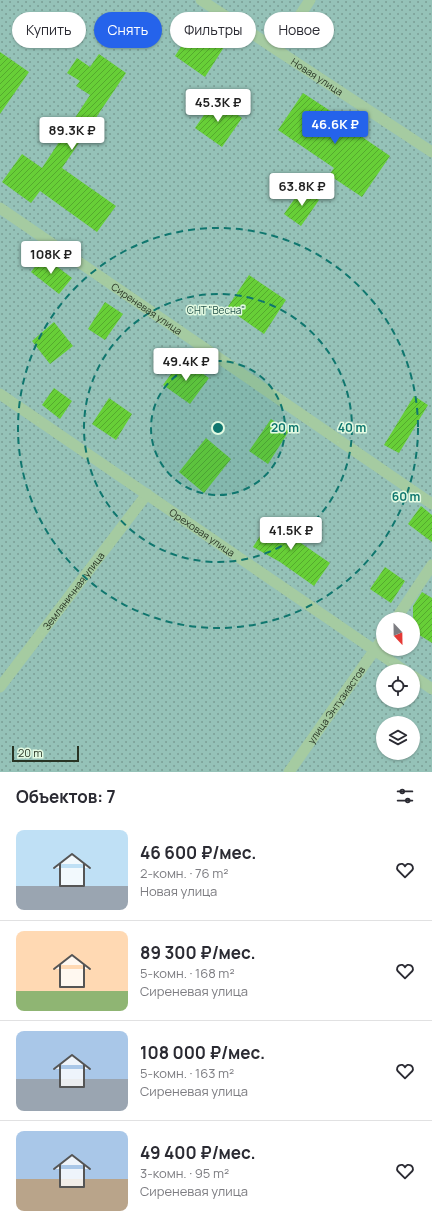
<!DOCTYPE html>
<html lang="ru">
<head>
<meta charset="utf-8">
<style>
	body { margin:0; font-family:Manrope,sans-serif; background:#f2f2f3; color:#2b2b33; height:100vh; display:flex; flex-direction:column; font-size:15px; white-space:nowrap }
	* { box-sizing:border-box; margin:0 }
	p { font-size:13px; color:#7c7c81 }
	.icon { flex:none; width:22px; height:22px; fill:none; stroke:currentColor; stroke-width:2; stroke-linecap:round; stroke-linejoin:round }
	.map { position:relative; height:772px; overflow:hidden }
	.side { display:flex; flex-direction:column; background:#fff; flex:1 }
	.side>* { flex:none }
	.top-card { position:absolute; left:12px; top:12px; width:408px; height:36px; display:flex; gap:8px }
	.needle { width:26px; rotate:158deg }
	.tools { position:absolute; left:376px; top:612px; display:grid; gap:8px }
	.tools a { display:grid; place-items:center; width:44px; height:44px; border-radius:50%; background:#fff; box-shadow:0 1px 3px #0004; font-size:20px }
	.scale { position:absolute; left:12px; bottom:10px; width:67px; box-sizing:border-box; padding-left:4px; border:2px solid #283424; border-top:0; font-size:11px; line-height:14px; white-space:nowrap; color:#283424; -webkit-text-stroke:3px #e2fae2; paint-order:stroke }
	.price { position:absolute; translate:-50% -34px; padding:0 9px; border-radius:4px; background:#fff; color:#222; font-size:13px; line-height:26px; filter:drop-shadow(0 1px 2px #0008) }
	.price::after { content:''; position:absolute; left:50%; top:24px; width:12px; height:9px; margin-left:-6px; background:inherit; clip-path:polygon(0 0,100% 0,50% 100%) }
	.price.selected { background:#2563eb; color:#fff }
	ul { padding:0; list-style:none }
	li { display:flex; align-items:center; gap:12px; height:100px; padding:0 16px }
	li+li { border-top:1px solid #e1e1e2 }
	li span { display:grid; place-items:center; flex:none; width:112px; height:80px; border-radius:8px; color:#555 }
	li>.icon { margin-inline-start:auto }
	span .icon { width:48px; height:48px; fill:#fffc; stroke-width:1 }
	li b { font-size:17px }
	h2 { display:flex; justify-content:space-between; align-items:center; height:48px; padding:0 16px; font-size:17px }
	.tag { padding:0 14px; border-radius:18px; background:#fff; box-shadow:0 1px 3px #0004; font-size:14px; line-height:36px }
	.tag.selected { background:#2563eb; color:#fff }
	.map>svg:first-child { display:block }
	.garden { fill:url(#garden-dots); fill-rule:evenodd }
	.building { fill:url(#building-hatch) }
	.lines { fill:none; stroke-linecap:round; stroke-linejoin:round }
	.service { stroke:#a5cba1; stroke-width:11 }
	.minor { stroke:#a5cba1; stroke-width:11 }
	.ring { fill:none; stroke:#0f766e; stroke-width:2; stroke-dasharray:7 5 }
	.labels { text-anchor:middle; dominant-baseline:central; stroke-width:3; stroke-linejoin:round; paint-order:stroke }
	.street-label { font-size:10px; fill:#283424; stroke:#e2fae2 }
	.park-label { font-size:10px; fill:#26544b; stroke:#e2fae2 }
	.centre { fill:#0f766e; stroke:#e2fae2; stroke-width:2 }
	.ring-label { font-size:12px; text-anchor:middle; font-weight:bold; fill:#0f766e; stroke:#e2fae2; stroke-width:3; stroke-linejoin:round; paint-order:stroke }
</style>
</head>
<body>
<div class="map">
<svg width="432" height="772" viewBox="0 0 432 772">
	<defs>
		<pattern id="garden-dots" width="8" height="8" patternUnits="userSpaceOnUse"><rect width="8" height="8" fill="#95c2b8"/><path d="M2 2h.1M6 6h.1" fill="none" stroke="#7a9e95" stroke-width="1.8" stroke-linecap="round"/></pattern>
		<pattern id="building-hatch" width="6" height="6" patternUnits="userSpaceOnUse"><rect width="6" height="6" fill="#67cf37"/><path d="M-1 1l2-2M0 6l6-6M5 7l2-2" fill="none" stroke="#55a92e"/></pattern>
	</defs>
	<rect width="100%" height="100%" fill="#d6f2d5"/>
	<path class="garden" d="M 0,0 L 432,0 L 432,772 L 0,772 ZM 383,619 L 413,619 L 413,649 L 383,649 ZM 383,671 L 413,671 L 413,701 L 383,701 ZM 383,723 L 413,723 L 413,753 L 383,753 Z"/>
	<path class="building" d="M 201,16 L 231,36 L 205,77 L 175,56 Z
		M 0,52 L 29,72 L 0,114 Z
		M 99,54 L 126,73 L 62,168 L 116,206 L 97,232 L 40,191 L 31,203 L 2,182 L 22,154 L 42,168 L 90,95 L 76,86 L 80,81 L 67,73 L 77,58 L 90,67 Z
		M 303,93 L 332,112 L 330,115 L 390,156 L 362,197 L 329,175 L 334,168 L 278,130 Z
		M 215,99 L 242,118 L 222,147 L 195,128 Z
		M 302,188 L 319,200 L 301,226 L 284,214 Z
		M 43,256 L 72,278 L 59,294 L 31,272 Z
		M 249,275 L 286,300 L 264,334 L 227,308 Z
		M 105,302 L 123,314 L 105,340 L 88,329 Z
		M 54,322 L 73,346 L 50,364 L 32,341 Z
		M 182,359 L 209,378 L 190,404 L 163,385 Z
		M 54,388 L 72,401 L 60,419 L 42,405 Z
		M 414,396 L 428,405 L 399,453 L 384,445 Z
		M 109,398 L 132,414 L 116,440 L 92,424 Z
		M 271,419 L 289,431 L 268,464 L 249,451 Z
		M 206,438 L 231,459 L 204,493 L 179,472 Z
		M 421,506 L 432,515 L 432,542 L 408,524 Z
		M 272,517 L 299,533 L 295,539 L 330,563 L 314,586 L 280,562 L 253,547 Z
		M 385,567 L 405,581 L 391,603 L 370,589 Z
		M 422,592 L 432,598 L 432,643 L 413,631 L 413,606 Z"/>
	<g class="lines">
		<g class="service">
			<path d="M 277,50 L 310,0"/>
			<path id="s1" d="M 0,687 L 147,494"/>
		</g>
		<g class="minor">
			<path id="s2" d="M 201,0 L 432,152"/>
			<path id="s3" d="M 0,208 L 432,504"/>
			<path id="s4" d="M 0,394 L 405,671"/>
			<path d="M 396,619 L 432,565"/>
			<path d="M 413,676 L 432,689"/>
			<path id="s5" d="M 289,772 L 383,638"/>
		</g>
	</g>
	<circle cx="218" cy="428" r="67" fill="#0f766e" fill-opacity=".12"/>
	<g class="ring">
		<circle cx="218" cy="428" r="67"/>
		<circle cx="218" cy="428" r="134"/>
		<circle cx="218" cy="428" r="200"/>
	</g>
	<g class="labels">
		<g class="street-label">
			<text stroke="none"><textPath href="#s2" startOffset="139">Новая улица</textPath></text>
			<text stroke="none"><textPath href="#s3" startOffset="178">Сиреневая улица</textPath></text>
			<text stroke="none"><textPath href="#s4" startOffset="245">Ореховая улица</textPath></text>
			<text stroke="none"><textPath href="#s1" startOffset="121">Земляничная улица</textPath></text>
			<text stroke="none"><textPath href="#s5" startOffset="82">улица Энтузиастов</textPath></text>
		</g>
		<g class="park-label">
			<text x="216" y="310">СНТ "Весна"</text>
		</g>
	</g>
	<circle cx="218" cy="428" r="6" class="centre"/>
	<g class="ring-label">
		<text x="285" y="432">20 m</text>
		<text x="352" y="432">40 m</text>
		<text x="406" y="501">60 m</text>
	</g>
</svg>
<div class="tools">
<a><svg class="needle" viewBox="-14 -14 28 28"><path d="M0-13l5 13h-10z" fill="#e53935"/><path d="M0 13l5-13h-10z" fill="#7c7c81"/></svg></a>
<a><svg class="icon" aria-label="locate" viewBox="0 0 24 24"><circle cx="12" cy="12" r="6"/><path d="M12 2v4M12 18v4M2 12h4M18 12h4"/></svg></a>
<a><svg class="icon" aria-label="layers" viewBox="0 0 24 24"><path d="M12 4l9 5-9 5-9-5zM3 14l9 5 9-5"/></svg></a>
</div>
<div class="scale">20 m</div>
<b class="price" style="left:218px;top:123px">45.3K ₽</b>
<b class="price selected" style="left:335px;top:145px">46.6K ₽</b>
<b class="price" style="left:72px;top:151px">89.3K ₽</b>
<b class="price" style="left:302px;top:207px">63.8K ₽</b>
<b class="price" style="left:51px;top:275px">108K ₽</b>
<b class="price" style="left:186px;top:382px">49.4K ₽</b>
<b class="price" style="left:291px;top:551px">41.5K ₽</b>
<div class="top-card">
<a class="tag">Купить</a>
<a class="tag selected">Снять</a>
<a class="tag">Фильтры</a>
<a class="tag">Новое</a>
</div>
</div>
<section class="side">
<h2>Объектов: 7<svg class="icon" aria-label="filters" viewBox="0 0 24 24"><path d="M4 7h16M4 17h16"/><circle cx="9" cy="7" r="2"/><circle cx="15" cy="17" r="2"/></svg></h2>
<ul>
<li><span style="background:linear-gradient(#bfe0f5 70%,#9aa5b1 0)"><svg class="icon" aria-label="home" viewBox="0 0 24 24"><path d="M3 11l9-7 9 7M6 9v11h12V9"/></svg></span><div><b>46 600 ₽/мес.</b><p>2-комн. · 76 m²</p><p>Новая улица</p></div><svg class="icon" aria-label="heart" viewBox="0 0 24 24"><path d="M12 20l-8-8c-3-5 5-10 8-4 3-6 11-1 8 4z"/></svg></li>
<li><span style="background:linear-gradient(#ffd9b3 75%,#8fb573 0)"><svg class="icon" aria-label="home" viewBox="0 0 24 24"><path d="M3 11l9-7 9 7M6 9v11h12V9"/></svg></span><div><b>89 300 ₽/мес.</b><p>5-комн. · 168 m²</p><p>Сиреневая улица</p></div><svg class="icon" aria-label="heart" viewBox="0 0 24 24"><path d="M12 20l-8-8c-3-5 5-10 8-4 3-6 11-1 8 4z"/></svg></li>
<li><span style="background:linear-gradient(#a9c7e8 60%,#9aa5b1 0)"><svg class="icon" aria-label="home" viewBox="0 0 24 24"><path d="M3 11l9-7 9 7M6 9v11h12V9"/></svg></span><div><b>108 000 ₽/мес.</b><p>5-комн. · 163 m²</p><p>Сиреневая улица</p></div><svg class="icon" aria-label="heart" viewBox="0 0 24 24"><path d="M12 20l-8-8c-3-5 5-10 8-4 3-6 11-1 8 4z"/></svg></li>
<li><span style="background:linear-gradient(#a9c7e8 60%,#b9a48a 0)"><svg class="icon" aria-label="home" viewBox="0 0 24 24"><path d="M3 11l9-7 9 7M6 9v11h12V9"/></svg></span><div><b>49 400 ₽/мес.</b><p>3-комн. · 95 m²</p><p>Сиреневая улица</p></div><svg class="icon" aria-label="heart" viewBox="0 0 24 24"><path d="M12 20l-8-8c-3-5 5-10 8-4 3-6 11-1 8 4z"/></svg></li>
</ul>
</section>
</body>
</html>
